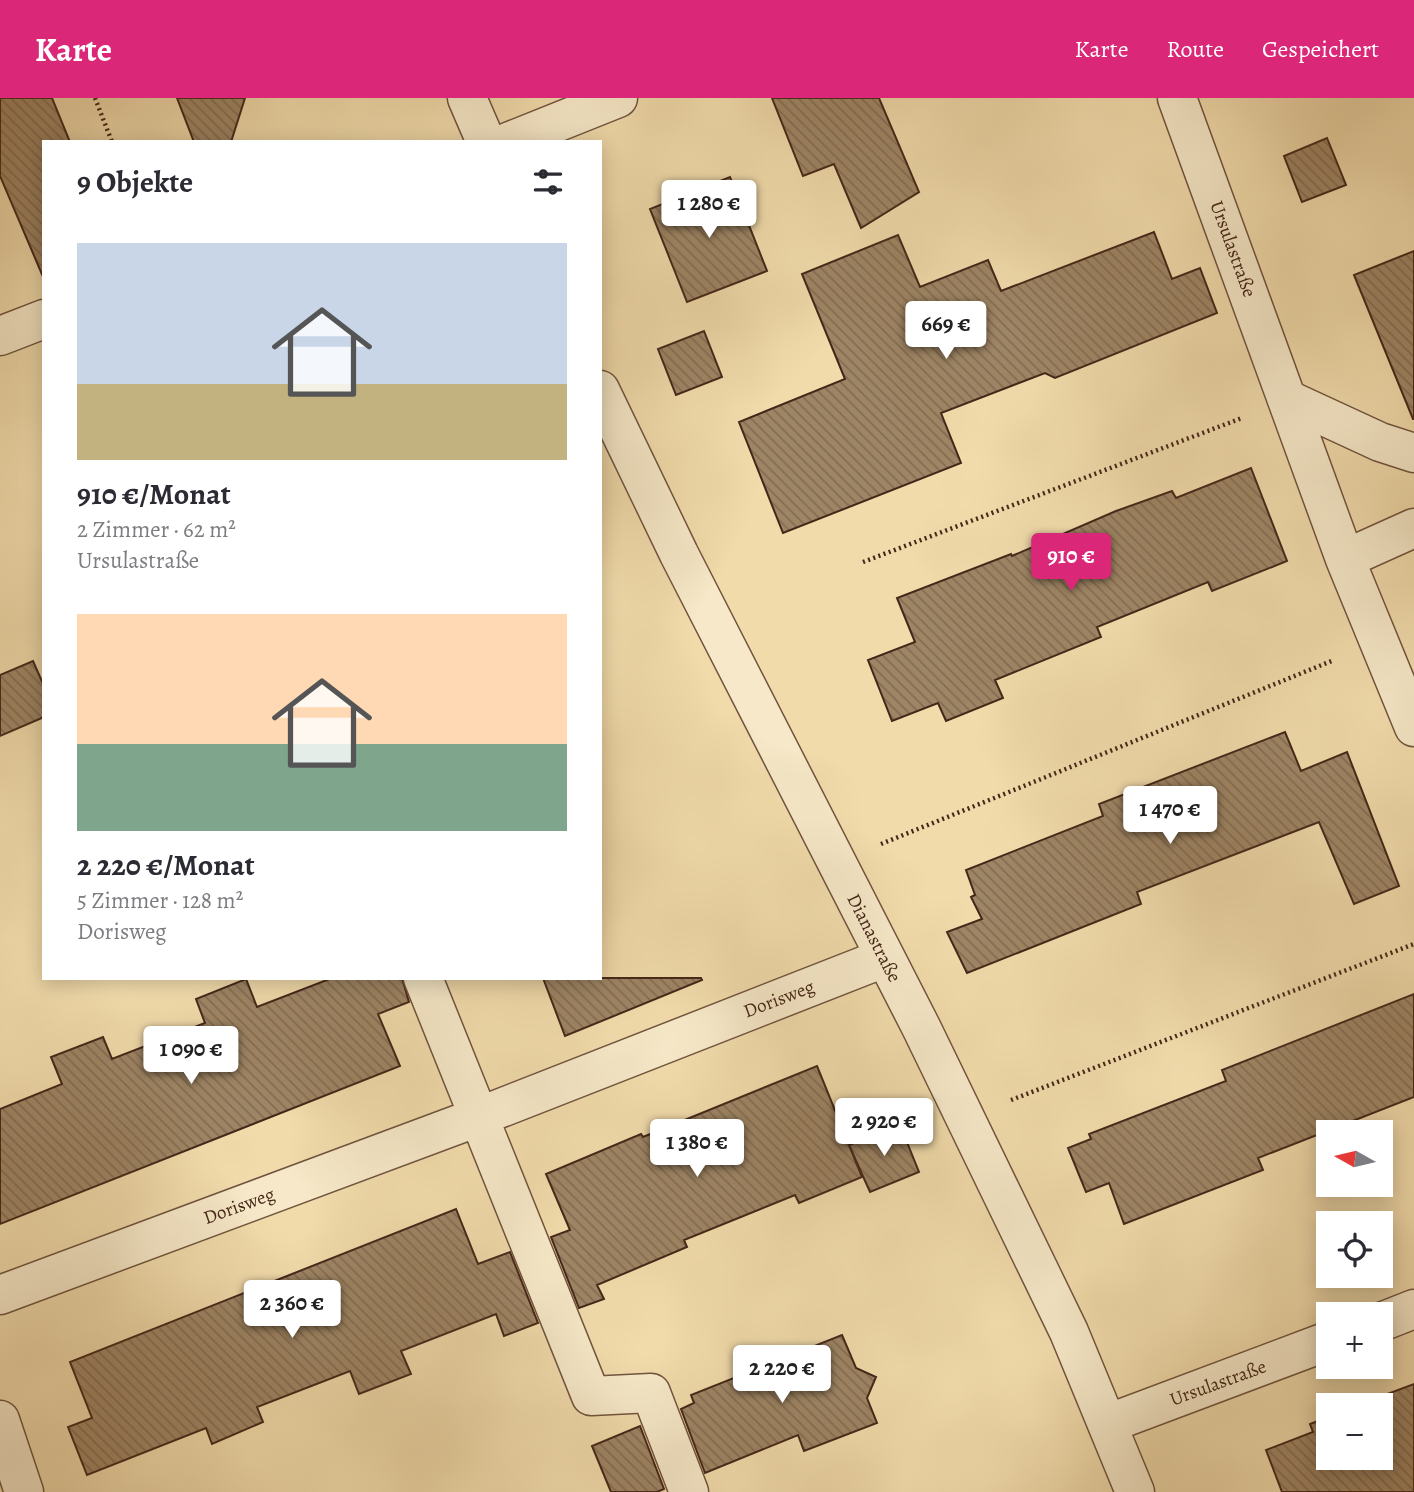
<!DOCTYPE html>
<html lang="de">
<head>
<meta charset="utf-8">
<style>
	body { margin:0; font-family:Alegreya,serif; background:#f7f7f7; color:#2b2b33; height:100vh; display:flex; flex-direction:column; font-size:26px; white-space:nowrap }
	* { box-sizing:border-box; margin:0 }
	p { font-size:23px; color:#7c7c81 }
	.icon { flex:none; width:38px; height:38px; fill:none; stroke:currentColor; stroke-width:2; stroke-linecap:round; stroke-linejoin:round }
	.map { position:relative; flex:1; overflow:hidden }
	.sheet { position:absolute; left:42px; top:42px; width:560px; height:840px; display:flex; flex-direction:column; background:#fff; border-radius:0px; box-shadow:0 4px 18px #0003 }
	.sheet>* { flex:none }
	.needle { width:46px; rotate:278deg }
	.tools { position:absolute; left:1316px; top:1022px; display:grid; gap:14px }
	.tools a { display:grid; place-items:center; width:77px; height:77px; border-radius:0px; background:#fff; box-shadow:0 4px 18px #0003; font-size:35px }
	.price { position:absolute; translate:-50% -60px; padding:0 16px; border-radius:7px; background:#fff; color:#222; font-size:23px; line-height:46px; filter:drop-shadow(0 2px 4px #0008) }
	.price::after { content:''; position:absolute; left:50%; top:42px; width:21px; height:16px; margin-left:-10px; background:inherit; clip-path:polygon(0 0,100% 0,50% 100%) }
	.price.selected { background:#db2777; color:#fff }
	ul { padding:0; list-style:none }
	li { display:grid; align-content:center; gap:14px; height:371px; padding:0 35px }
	li span { display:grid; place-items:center; height:217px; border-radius:0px; color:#555 }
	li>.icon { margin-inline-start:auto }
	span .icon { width:126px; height:126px; fill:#fffc; stroke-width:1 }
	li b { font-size:30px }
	h2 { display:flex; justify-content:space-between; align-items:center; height:84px; padding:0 35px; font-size:30px }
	header { display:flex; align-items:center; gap:42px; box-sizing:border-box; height:98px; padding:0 35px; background:#db2777; color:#fff }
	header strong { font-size:33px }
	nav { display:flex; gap:38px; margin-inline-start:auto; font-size:24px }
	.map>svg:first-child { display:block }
	.building { fill:url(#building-back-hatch); stroke:#452719; stroke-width:2 }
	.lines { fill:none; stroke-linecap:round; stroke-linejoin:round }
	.minor-casing { stroke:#70543e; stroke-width:41 }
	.path { stroke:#452719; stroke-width:4.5; stroke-dasharray:2 3.5; stroke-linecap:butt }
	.minor { stroke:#f6e8c8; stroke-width:38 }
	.labels { text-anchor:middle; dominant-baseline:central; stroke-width:6; stroke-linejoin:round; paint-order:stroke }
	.street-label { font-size:19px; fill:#452719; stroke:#f6e8c8 }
</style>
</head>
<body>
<header>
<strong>Karte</strong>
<nav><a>Karte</a><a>Route</a><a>Gespeichert</a></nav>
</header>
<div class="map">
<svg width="1414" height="1394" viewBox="0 0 1414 1394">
	<defs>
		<pattern id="building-back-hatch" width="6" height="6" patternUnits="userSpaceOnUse" patternTransform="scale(1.75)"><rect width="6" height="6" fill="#9e8565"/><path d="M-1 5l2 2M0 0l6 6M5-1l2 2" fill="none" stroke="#836d52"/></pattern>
	</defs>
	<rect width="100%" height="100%" fill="#f1dbab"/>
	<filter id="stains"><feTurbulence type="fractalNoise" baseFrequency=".00286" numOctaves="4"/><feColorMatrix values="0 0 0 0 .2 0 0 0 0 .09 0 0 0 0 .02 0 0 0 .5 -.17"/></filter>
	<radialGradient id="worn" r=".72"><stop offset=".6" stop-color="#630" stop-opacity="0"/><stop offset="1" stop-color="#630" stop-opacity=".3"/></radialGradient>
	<path class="building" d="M 0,0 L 52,0 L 70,44 L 44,44 L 44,181 L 0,78 Z
		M 177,0 L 245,0 L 231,44 L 194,44 Z
		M 772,0 L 879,0 L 919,94 L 861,130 L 834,66 L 803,78 Z
		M 1327,40 L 1346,87 L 1302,104 L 1284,58 Z
		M 730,79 L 767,173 L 687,204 L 650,111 Z
		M 1154,134 L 1172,181 L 1200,170 L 1217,215 L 1055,280 L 1045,275 L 941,315 L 961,365 L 783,435 L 739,324 L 845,281 L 802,176 L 898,137 L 920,189 L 988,162 L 1001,193 Z
		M 1414,153 L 1414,321 L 1413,321 L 1354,177 Z
		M 704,233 L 722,279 L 676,297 L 658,251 Z
		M 1251,370 L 1287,463 L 1212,493 L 1208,484 L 1097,529 L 1101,539 L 995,582 L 1003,600 L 946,623 L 938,605 L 892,623 L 868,562 L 915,544 L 897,500 L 1011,456 L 1012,458 L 1116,413 L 1172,393 L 1176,400 Z
		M 33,563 L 44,588 L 44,619 L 0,638 L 0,577 Z
		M 1285,634 L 1301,673 L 1347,654 L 1399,788 L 1354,806 L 1319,724 L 1137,794 L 1141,806 L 967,875 L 947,834 L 982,821 L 971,799 L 975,797 L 966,772 L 1103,718 L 1099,706 Z
		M 332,880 L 402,880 L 409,904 L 378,916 L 400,968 L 0,1126 L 0,1011 L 62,986 L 51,959 L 103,939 L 112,961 L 205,925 L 196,901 L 246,881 L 257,909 Z
		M 543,880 L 701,880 L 702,882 L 565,938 Z
		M 1414,896 L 1414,999 L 1258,1060 L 1263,1072 L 1124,1126 L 1109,1085 L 1086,1094 L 1068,1050 L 1091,1041 L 1089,1036 L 1226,983 L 1222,972 Z
		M 817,968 L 862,1079 L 799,1105 L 795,1097 L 684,1142 L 687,1149 L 597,1187 L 604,1201 L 579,1210 L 551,1139 L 570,1132 L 546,1076 L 641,1036 L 643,1039 Z
		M 900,1027 L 919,1074 L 870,1094 L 849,1047 Z
		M 456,1111 L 478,1166 L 510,1154 L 538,1225 L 504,1238 L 496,1216 L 401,1253 L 411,1276 L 359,1296 L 350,1273 L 257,1309 L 263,1324 L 212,1346 L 206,1330 L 87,1377 L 68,1329 L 92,1320 L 70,1264 Z
		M 842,1237 L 856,1270 L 876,1279 L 867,1300 L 877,1325 L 804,1353 L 798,1337 L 705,1375 L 681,1311 L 694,1305 L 691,1297 Z
		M 1414,1286 L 1414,1394 L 1282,1394 L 1266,1352 L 1313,1334 L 1310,1326 L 1328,1319 L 1328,1360 L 1381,1360 L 1381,1307 L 1358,1307 Z
		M 640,1328 L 664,1391 L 657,1394 L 611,1394 L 592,1348 Z"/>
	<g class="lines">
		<defs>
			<path id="minor" d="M 467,0 L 486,44
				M 1177,0 L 1345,461 L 1414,629
				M 508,44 L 618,0
				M 0,238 L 44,221
				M 600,292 L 679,456 L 921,929 L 1069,1234 L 1135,1394
				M 1289,302 L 1380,344 L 1414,355
				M 1345,461 L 1414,430
				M 423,880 L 591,1298 L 651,1295 L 689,1394
				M 0,1197 L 478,1019 L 884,860
				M 1381,1224 L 1414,1211
				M 0,1322 L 24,1394
				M 1107,1326 L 1328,1243"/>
		</defs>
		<use href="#minor" class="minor-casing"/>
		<path class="path" d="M 95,0 L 112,44
			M 863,464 L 1242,320
			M 881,746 L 1334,562
			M 1011,1002 L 1414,846"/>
		<use href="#minor" class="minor"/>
	</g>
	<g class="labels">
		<g class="street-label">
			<text transform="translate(1233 151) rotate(70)">Ursulastraße</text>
			<text transform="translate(874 840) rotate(63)">Dianastraße</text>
			<text transform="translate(779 901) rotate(-21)">Dorisweg</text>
			<text transform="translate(239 1108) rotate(-20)">Dorisweg</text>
			<text transform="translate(1218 1285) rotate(-20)">Ursulastraße</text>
		</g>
	</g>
	<rect width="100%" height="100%" filter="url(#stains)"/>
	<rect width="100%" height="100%" fill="url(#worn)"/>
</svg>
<div class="tools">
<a><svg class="needle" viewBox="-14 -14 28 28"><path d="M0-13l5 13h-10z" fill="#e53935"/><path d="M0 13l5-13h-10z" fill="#7c7c81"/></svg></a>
<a><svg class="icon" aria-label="locate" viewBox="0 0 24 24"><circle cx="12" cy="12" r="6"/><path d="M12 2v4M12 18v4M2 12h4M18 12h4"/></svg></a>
<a>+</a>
<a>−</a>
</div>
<b class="price" style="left:709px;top:142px">1 280 €</b>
<b class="price" style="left:946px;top:263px">669 €</b>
<b class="price selected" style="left:1071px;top:495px">910 €</b>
<b class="price" style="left:1170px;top:748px">1 470 €</b>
<b class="price" style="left:191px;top:988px">1 090 €</b>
<b class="price" style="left:884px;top:1060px">2 920 €</b>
<b class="price" style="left:697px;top:1081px">1 380 €</b>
<b class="price" style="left:292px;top:1242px">2 360 €</b>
<b class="price" style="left:782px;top:1307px">2 220 €</b>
<section class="sheet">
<h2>9 Objekte<svg class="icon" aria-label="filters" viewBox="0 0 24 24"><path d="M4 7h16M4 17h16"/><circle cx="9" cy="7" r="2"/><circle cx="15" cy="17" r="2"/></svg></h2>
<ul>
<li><span style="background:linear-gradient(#c9d6e8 65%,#c2b280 0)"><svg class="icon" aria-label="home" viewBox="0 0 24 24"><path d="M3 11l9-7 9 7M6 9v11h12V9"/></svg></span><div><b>910 €/Monat</b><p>2 Zimmer · 62 m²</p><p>Ursulastraße</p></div></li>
<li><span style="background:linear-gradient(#ffd9b3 60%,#7fa58c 0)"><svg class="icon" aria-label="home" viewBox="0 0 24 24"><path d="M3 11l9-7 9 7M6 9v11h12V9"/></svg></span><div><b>2 220 €/Monat</b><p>5 Zimmer · 128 m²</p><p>Dorisweg</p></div></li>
</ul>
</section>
</div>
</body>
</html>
